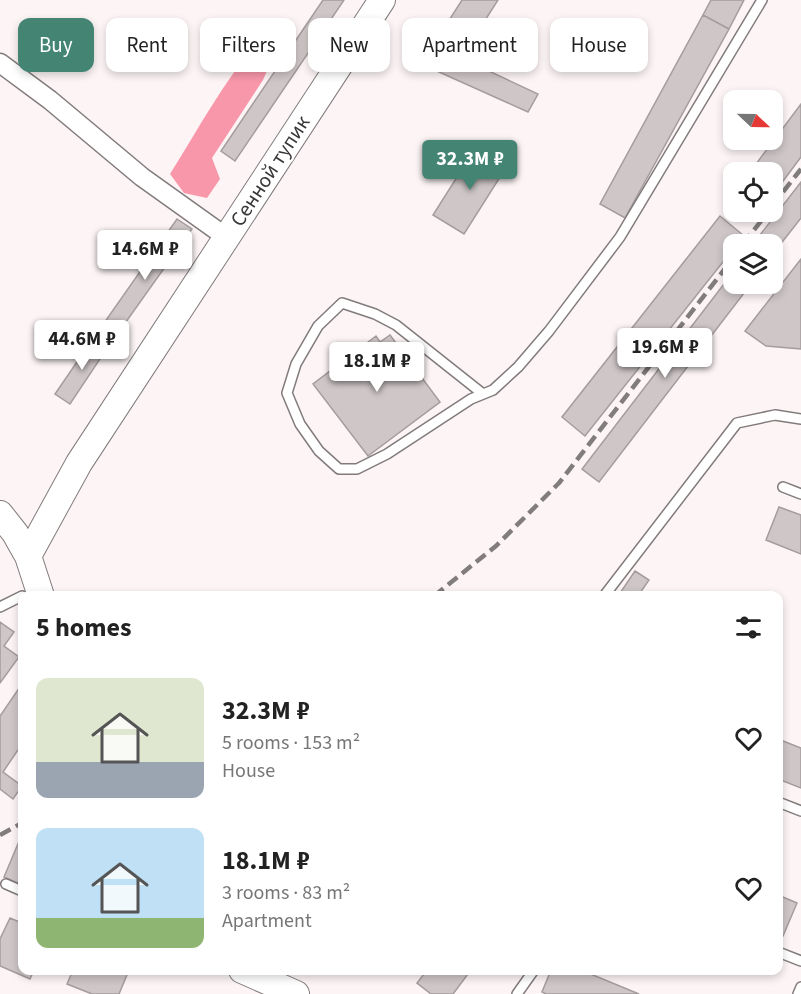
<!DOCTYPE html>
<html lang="en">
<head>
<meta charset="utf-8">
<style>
	body { margin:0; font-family:"Source Sans 3",sans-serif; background:#f6f6f6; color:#222; height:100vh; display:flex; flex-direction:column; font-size:22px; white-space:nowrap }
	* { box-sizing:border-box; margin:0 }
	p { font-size:20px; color:#767676 }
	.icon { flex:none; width:33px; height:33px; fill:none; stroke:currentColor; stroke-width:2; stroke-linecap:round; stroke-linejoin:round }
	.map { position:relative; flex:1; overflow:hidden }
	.sheet { position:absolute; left:18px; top:591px; width:765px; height:384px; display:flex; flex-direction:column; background:#fff; border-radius:12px; box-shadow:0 3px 9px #0003 }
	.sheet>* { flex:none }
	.guide { position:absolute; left:18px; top:18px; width:765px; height:54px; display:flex; gap:12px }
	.needle { width:39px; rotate:112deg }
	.buttons { position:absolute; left:723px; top:90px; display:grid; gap:12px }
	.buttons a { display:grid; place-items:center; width:60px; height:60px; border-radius:12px; background:#fff; box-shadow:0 3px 9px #0003; font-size:30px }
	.price { position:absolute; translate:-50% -51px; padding:0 14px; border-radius:6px; background:#fff; color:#222; font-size:20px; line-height:39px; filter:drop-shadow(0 2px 3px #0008) }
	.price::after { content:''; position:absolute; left:50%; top:36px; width:18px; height:14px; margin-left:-9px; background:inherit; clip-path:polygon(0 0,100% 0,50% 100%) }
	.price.current { background:#438473; color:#fff }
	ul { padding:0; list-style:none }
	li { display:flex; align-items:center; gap:18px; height:150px; padding:0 18px }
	li span { display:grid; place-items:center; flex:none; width:168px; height:120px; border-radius:12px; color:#555 }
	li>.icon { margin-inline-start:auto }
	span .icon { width:72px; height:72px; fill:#fffc; stroke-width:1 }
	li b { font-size:26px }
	h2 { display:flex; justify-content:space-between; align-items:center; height:72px; padding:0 18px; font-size:26px }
	.pill { padding:0 21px; border-radius:12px; background:#fff; box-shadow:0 3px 9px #0003; font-size:21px; line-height:54px }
	.pill.current { background:#438473; color:#fff }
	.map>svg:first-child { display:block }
	.forest { fill:#f997aa }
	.building { fill:#cec6c7; stroke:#a49c9d; stroke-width:1.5 }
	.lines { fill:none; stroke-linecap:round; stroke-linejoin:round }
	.lane-casing { stroke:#827b7c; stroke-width:12 }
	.street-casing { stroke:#827b7c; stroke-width:21 }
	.secondary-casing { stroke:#827b7c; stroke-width:28 }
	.lane { stroke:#fff; stroke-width:9 }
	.street { stroke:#fff; stroke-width:18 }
	.secondary { stroke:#fff; stroke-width:26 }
	.rail { stroke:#827d7d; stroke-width:4.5; stroke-dasharray:12 6; stroke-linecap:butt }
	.labels { text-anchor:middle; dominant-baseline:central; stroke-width:4.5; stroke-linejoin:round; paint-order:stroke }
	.street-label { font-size:21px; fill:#3a3737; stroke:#fff }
</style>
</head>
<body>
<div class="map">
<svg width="801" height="994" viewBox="0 0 801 994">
	<rect width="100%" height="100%" fill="#fcf4f5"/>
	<path class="forest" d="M 271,27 L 283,34 L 263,80 L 212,158 L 220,179 L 207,198 L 184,193 L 170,174 C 202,123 230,70 271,27 Z"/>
	<path class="building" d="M 323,0 L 344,0 L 235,161 L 221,151 Z
		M 462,0 L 498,0 L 461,58 L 538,94 L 528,112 L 421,64 Z
		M 711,0 L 744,0 L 729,29 L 703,15 Z
		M 703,15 L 729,29 L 625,218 L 600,204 Z
		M 801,104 L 801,157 L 772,196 L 772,172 L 750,172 Z
		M 476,147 L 507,166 L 464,234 L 433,215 Z
		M 801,182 L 801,218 L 772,255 L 772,244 L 753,244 Z
		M 720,216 L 743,235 L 736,244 L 734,244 L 734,248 L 585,436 L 562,417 Z
		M 177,219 L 192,229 L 111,343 L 97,333 Z
		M 801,259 L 801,349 L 766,346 L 745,331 Z
		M 734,271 L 734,284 L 751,284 L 599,482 L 582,469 Z
		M 390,335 L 440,402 L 368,456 L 313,384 L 376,336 L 380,342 Z
		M 94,337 L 108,347 L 70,404 L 55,394 Z
		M 779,507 L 801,515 L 801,554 L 766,540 Z
		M 635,571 L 649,580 L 638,596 L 618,596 Z
		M 0,622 L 14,632 L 4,646 L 19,657 L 0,683 Z
		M 22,684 L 22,744 L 3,772 L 22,786 L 13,799 L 0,789 L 0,716 Z
		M 778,739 L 801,748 L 801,788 L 778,779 Z
		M 20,839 L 22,841 L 22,885 L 4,877 Z
		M 778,895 L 797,903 L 783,936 L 778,934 Z
		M 10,918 L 22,923 L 22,970 L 34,970 L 30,979 L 0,966 L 0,939 Z
		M 73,970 L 129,970 L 119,994 L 92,994 L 67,984 Z
		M 427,970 L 471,970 L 453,994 L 431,994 L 417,983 Z
		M 551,970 L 581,970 L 639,994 L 546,994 L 542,992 Z"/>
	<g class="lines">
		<defs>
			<path id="lane" d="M 483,394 L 396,325 L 375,314 L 342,303 L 318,326 L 296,364 L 287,393 L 300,424 L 319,451 L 339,469 L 357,469 L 387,454 L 471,399 L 493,390 L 518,367 L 549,331 L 620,237 L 762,0
				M 783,487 L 801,494
				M 604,596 L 737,423 L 775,415 L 801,419
				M 0,607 L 22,596
				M 778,802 L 801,811
				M 6,884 L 22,891
				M 778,952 L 801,961
				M 517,994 L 534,970
				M 798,994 L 801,987"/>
			<path id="street" d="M 0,63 L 50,100 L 142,177 L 226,237"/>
			<path id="secondary" d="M 0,514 L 15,533 L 28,556 L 41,596
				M 28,556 L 79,463 L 382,0
				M 242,970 L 296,994"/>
		</defs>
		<use href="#lane" class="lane-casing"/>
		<use href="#street" class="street-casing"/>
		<use href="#secondary" class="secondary-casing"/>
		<use href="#lane" class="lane"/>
		<use href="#street" class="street"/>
		<use href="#secondary" class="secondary"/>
		<path class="rail" d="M 772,206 L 801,169
			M 743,244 L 768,212
			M 434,596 L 496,546 L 559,483 L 734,257
			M 0,835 L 22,823"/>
	</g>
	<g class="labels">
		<g class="street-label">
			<text transform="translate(270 171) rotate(-57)">Сенной тупик</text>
		</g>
	</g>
</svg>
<div class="buttons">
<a><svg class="needle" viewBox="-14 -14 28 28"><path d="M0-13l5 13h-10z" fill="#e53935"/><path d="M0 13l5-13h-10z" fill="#767676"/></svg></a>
<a><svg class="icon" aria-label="locate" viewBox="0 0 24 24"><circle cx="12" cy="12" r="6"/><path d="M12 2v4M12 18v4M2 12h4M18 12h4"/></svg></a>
<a><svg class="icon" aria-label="layers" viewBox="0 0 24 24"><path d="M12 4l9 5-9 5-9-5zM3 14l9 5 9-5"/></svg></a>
</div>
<b class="price current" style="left:470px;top:191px">32.3M ₽</b>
<b class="price" style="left:145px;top:281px">14.6M ₽</b>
<b class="price" style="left:82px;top:371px">44.6M ₽</b>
<b class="price" style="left:665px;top:379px">19.6M ₽</b>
<b class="price" style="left:377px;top:393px">18.1M ₽</b>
<div class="guide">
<a class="pill current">Buy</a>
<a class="pill">Rent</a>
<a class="pill">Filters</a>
<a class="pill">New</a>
<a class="pill">Apartment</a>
<a class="pill">House</a>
</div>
<section class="sheet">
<h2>5 homes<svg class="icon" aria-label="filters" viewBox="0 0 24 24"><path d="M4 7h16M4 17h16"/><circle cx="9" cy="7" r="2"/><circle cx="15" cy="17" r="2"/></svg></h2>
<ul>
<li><span style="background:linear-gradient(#dfe7d0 70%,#9aa5b1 0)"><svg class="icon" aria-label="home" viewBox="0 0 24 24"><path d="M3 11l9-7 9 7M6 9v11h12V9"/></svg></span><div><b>32.3M ₽</b><p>5 rooms · 153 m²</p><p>House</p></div><svg class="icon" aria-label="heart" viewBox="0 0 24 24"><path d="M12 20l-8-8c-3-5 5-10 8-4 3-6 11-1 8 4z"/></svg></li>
<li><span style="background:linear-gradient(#bfe0f5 75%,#8fb573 0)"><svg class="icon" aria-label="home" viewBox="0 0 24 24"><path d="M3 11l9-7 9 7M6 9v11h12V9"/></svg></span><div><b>18.1M ₽</b><p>3 rooms · 83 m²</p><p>Apartment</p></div><svg class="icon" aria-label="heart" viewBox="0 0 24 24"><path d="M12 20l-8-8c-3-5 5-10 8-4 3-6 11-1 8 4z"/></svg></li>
</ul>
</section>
</div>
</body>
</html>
